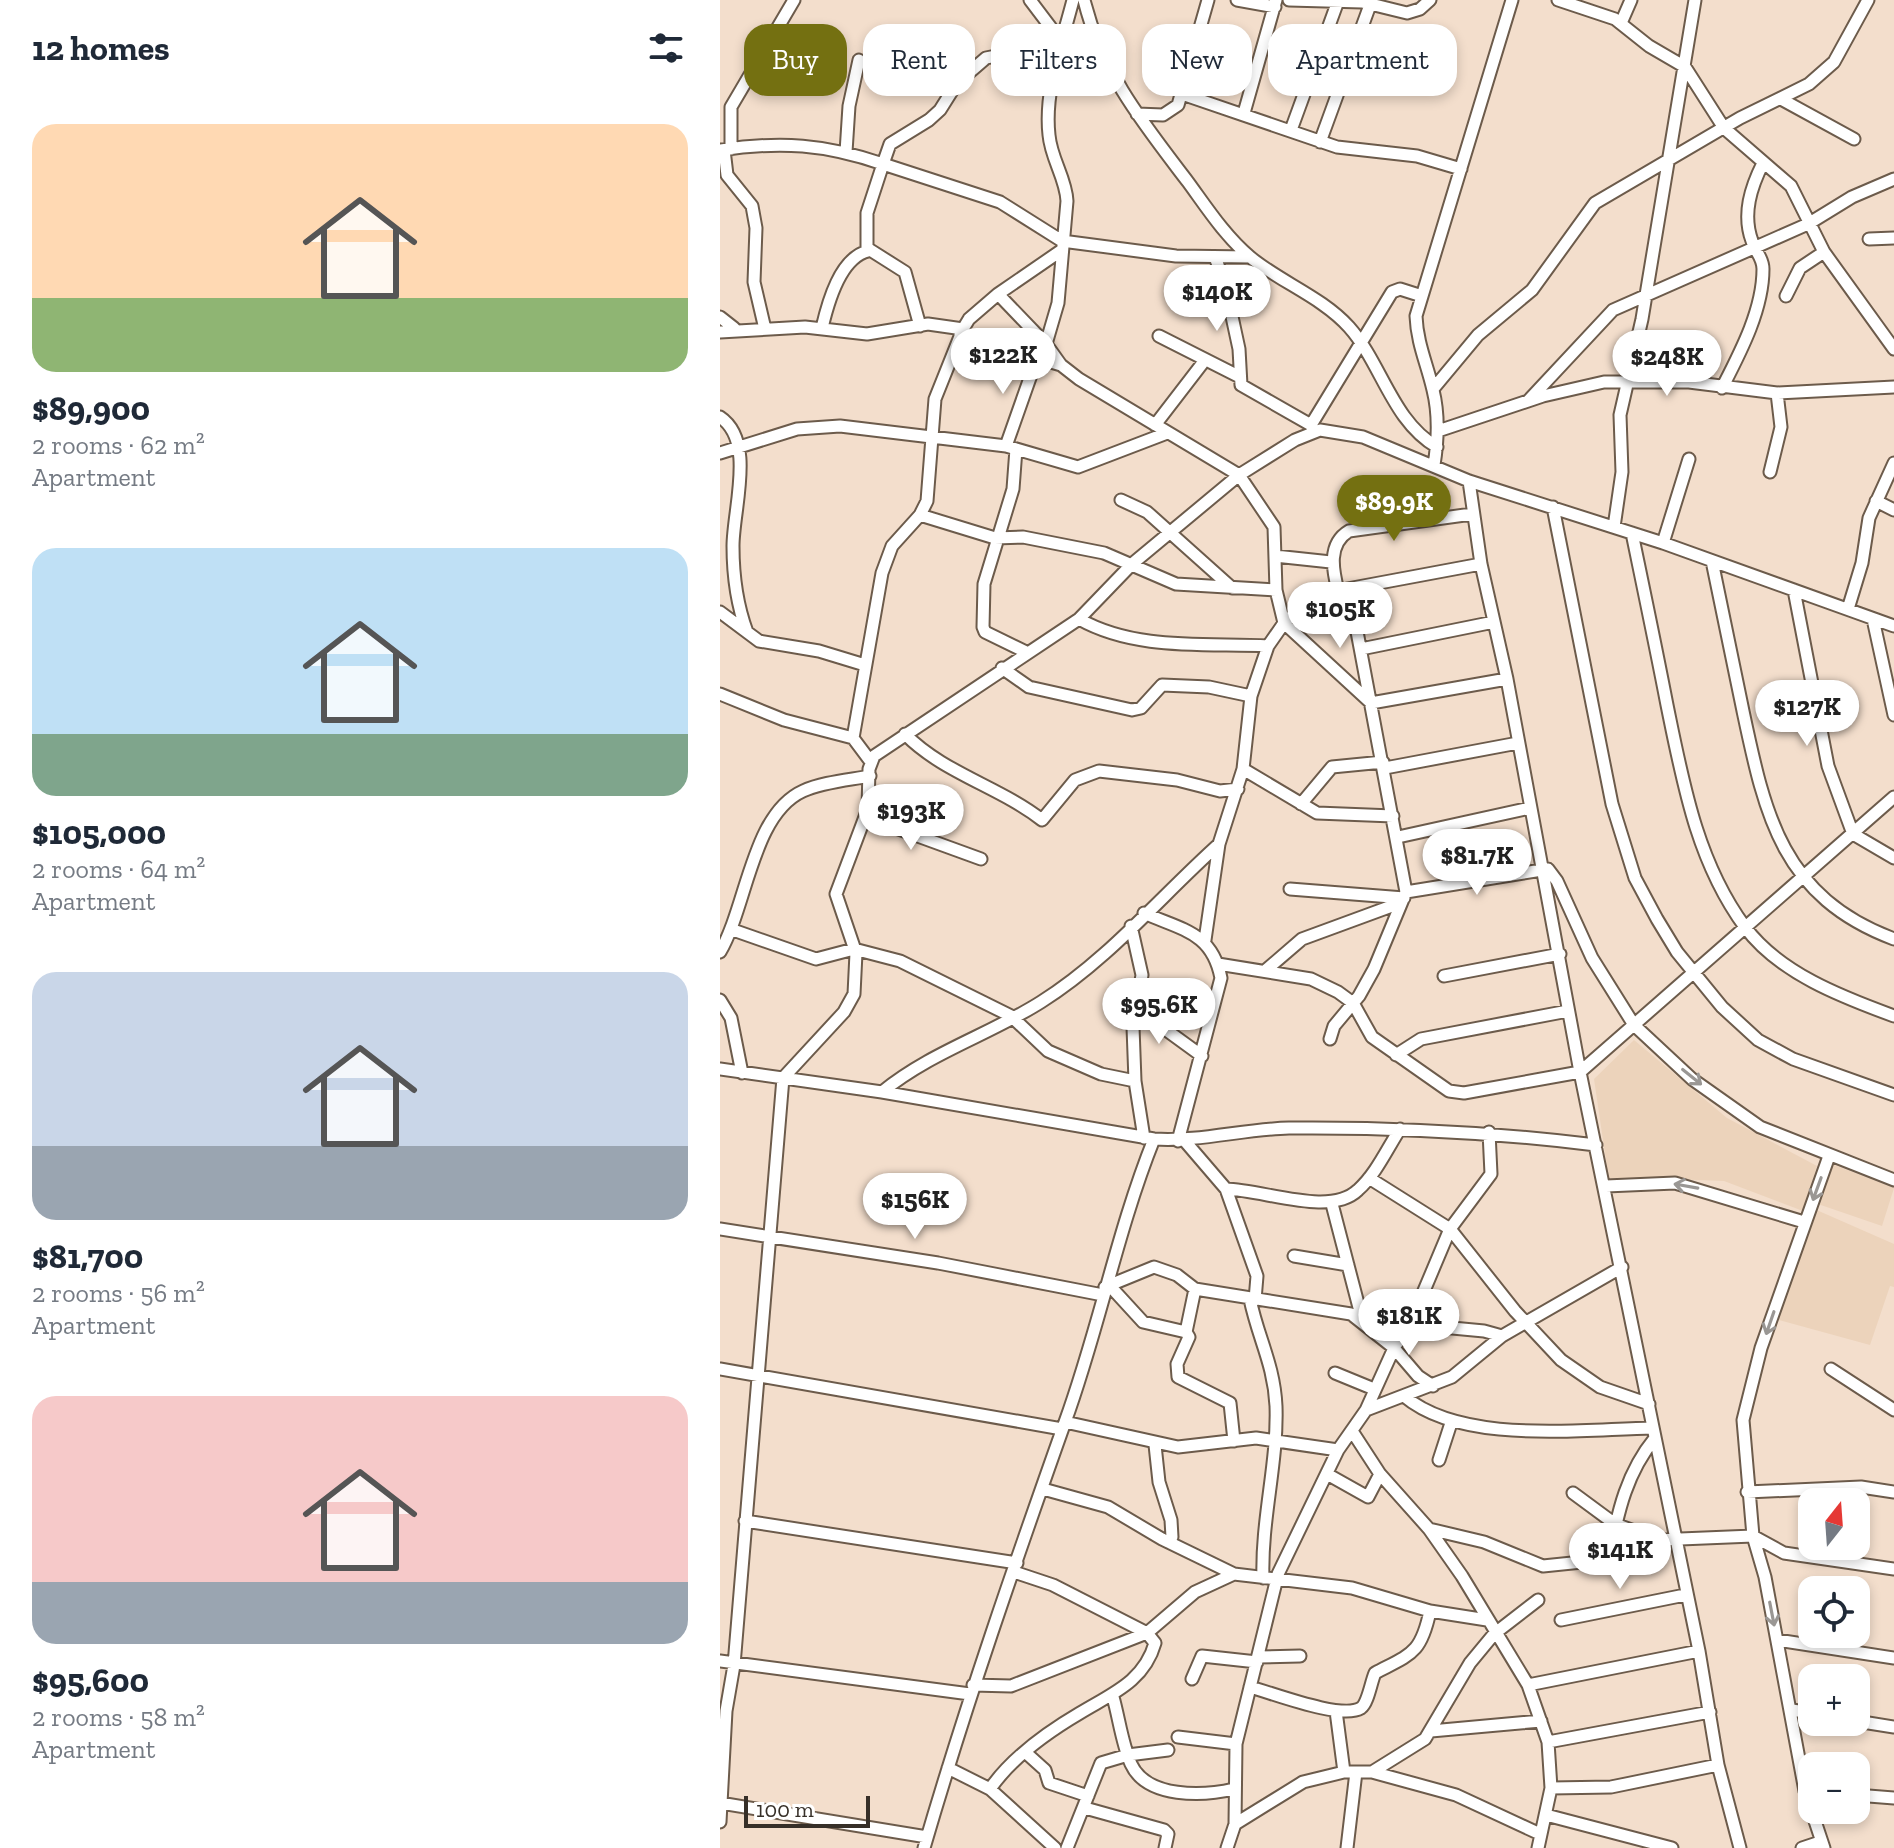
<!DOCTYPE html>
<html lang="en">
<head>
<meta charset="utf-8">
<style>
	body { margin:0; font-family:"Zilla Slab",serif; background:#f2f2f3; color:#1f2937; height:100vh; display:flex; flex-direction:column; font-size:30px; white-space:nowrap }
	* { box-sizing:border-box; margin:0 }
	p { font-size:26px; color:#747a83 }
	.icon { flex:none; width:44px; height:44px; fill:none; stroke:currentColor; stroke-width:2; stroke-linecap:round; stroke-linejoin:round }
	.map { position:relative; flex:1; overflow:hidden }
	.drawer { display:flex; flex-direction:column; background:#fff; width:720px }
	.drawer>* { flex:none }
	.banner { position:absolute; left:24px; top:24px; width:760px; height:72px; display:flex; gap:16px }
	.needle { width:52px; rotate:17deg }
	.controls { position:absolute; left:1078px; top:1488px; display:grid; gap:16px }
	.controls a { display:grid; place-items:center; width:72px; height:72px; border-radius:16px; background:#fff; box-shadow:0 4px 12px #0003; font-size:40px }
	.scale { position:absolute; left:24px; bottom:20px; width:126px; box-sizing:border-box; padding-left:8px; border:4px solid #362f28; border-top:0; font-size:22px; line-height:28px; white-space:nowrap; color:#362f28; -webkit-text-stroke:6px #fff; paint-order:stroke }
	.price { position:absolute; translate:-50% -68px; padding:0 18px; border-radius:28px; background:#fff; color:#222; font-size:26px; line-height:52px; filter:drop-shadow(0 2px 4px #0008) }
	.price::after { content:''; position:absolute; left:50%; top:48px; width:24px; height:18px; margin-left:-12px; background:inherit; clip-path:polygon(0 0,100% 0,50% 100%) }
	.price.active { background:#747011; color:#fff }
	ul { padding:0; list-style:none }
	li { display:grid; align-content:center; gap:16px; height:424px; padding:0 32px }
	li span { display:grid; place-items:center; height:248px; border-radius:24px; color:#555 }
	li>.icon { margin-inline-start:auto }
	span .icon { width:144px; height:144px; fill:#fffc; stroke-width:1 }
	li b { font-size:34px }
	h2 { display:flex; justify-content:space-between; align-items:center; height:96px; padding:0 32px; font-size:34px }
	.tag { padding:0 28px; border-radius:24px; background:#fff; box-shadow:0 4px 12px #0003; font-size:28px; line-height:72px }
	.tag.active { background:#747011; color:#fff }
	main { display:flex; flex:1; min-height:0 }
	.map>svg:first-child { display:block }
	.built { fill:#ecd3bb }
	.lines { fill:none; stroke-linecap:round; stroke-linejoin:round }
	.minor-casing { stroke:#6c5b4b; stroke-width:15 }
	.minor { stroke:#fff; stroke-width:11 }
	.oneway { stroke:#9a9794 }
</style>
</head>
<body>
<main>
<section class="drawer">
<h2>12 homes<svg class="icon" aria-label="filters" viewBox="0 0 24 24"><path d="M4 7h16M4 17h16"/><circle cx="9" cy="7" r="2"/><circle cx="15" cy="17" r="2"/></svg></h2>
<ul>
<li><span style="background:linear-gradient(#ffd9b3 70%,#8fb573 0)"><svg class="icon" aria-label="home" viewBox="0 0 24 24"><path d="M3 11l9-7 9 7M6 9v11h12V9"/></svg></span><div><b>$89,900</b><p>2 rooms · 62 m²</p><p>Apartment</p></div></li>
<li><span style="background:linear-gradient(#bfe0f5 75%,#7fa58c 0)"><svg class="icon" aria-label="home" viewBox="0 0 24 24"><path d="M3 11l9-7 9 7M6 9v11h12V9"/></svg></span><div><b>$105,000</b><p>2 rooms · 64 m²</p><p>Apartment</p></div></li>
<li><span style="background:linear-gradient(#c9d6e8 70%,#9aa5b1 0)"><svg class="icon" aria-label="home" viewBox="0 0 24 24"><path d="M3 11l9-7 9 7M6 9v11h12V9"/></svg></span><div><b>$81,700</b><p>2 rooms · 56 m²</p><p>Apartment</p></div></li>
<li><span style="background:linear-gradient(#f6c9c9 75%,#9aa5b1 0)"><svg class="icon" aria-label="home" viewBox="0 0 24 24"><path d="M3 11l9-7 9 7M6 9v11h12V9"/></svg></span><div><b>$95,600</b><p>2 rooms · 58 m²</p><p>Apartment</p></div></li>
</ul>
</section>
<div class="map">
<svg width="1174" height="1848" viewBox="0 0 1174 1848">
	<rect width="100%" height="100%" fill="#f3decc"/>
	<path class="built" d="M 914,1040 L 1007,1118 L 1097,1166 L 1083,1211 L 1004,1181 L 925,1178 L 889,1181 L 874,1079 Z
		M 1109,1163 L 1174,1188 L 1162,1226 L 1095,1203 Z
		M 1092,1208 L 1174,1244 L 1174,1287 L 1170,1286 L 1150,1345 L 1055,1319 Z"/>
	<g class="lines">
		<defs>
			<path id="minor" d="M 310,0 L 338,37
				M 364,0 C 382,73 423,123 468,182 C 487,208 505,236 530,257 C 560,282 602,297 629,327 C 662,364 672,421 717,447
				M 517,0 L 555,7
				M 569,0 L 642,2 L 687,13 L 700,9 L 710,0
				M 838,0 L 895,19 L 929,46 L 965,67 L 1004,128 L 1071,186 L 1104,252 L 1174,349
				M 901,23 L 911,0
				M 462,94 L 617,147 L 697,156 L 741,169
				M 1061,99 L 1134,139
				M 524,113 L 556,0
				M 417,114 L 443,115 L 458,105 L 488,0
				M 571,130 L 618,1
				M 600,142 L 650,5
				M 11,149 L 11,107 L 74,0
				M 0,150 C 61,141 105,144 163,164 L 170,144 L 209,120 L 220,110 L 237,83 L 266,58 L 316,48 L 338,37 L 374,40
				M 4,150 L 7,175 L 32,206 L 36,228 L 34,282 L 45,329
				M 126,152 L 129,106 L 139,60
				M 1149,239 L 1174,238
				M 495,257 L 505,284 L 519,349 L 521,385 L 591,425 L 593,431
				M 278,294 L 326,344 L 341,365 L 359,379 L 519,475 L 554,527 L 556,590 L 564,623 L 651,703 L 787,679
				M 1066,296 L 1080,268 L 1104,252
				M 0,317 L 14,328
				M 200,326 L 185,272 L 147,248 L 147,213 L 163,164 L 280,202 L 342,241 L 456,256 L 530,257
				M 102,328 C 108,302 120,258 148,251
				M 0,332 L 85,327 L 147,334 L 208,324 L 243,329
				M 240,335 L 341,365
				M 439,336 L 520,377
				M 326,344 L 338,303 L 347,201 C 346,178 331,159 329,135 C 324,91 342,43 353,0
				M 1002,388 C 1020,353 1043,310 1043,269 C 1043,257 1035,252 1032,241 C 1022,214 1031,187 1043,163
				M 713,389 L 758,335 L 812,290 L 875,203 L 1020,118 L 1089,84 L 1114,62 L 1148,0
				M 808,401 L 893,310 L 1088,224 L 1132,197 L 1174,179
				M 0,417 C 36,441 13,509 13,546 C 13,575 17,605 27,632
				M 435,425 L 485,360
				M 591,425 L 672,292 L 680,289 L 702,296
				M 718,431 L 823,396 L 884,382 L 969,382 L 1057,393 L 1174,387
				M 286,446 L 317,358
				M 296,449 L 293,489 L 264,584 L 263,627 L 265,632 L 306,652
				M 0,453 L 77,429 L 120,426 L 286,446 L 358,467 L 447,433
				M 714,465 C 718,440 719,414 713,390 C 707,364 697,343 696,316 L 792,0
				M 1050,472 L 1061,427 L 1057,393
				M 749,481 L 761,564 L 787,679 L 860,1072 L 979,1651 L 998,1765 L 1020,1848
				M 401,500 L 427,512 L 512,588
				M 1156,501 L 1174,510
				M 833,507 L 892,804 L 915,878 L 937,919 L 957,952 L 1002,1007 L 1038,1040 L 1073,1059 L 1174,1095
				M 200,515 L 275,538 L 303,537 L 384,553 L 456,584 L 556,590
				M 894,527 L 902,472 L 900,415 L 922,319 L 975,0
				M 912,533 C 924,591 936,648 947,705 C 963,783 977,862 1025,927 C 1059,973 1122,997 1174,1016
				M 943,543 L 969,459
				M 555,556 L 611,562
				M 992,561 C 1002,611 1013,661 1023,711 C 1045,815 1062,897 1174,939
				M 1074,590 L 1108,766 L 1133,834 L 1174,858
				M 618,591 C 613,571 607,544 629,531 L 752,514
				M 1128,609 L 1142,563 L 1149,518 L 1174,463
				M 0,612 L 39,641 L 99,651 L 145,665
				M 359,619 C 416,651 485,643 548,646
				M 1153,619 L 1174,715
				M 641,649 L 774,622
				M 282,668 L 309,687 L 412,710 L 421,708 L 442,685 L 489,687 L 531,696
				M 0,694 L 64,720 L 133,738
				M 185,734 C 223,773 280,787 322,820 L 355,780 L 379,771 L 457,780 L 500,791 L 518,789
				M 151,762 L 133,738 L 162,573 L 172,546 L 200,515 L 207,501 L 215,399 L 243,329 L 249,319 L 278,294 L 342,250
				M 665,768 L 798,743
				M 523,769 L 597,813 L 673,816
				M 581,804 L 612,767 L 663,762
				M 148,809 L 162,823 L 261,859
				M 678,837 L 810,808
				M 570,889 L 684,898
				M 686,892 L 828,869 L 837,881 L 872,958 L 914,1025 L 972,1079 L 1040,1127 L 1174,1180
				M 424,913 C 462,930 492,932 501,978 L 458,1141
				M 411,926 L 422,975 L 413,1027 L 415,1081 L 424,1138
				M 13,930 L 96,959 L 134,949 L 180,961 L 291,1016 L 328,1051 L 381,1074 L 415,1081
				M 485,940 L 499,844 L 523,769 L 531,696 L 548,646 L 564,623 L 595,595 L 761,564
				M 0,952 C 27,906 32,814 83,791 C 103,782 129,780 150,776
				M 498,964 L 591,979 L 618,992 L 633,1003 L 652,1037 L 729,1091 L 744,1093 L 860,1072 L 1174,797
				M 546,970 L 582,939 L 680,903
				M 724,976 L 840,954
				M 0,1000 L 11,1018 L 22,1073
				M 416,1008 L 482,1056
				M 610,1039 L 614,1026 L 639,996 L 654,969 L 686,892 L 629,589
				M 676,1055 L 701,1039 L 848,1011
				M 0,1069 L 162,1092 L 434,1139 C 479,1142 524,1129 569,1128 C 674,1127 771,1132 876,1145
				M 162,1092 C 211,1052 269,1035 321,1002 C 388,960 440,897 499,844
				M 464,1140 L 506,1189 C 545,1190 610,1217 638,1190 C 656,1174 667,1149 680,1129
				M 649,1178 L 730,1229 L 795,1311 L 841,1360 L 880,1387 L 929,1404
				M 886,1186 L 955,1183 L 1084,1222
				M 506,1189 L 537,1276 L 535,1300
				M 612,1204 L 642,1319
				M 0,1229 L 218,1263 L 383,1295
				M 574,1256 L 628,1265
				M 390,1286 L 423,1322 L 466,1332
				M 385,1287 L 434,1267 L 457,1275 L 475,1289 L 631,1314 L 674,1348 L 698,1376 L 713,1386
				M 475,1289 L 466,1332 L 469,1337 L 457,1364 L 458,1377 L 510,1403 L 514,1441
				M 530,1299 C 538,1338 554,1364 556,1406 C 558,1463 541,1520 543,1578
				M 690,1324 L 764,1331 L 782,1336
				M 0,1369 L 342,1429
				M 1111,1369 L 1174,1410
				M 615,1373 L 654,1389
				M 684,1396 C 742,1445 860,1429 933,1428
				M 646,1410 L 732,1377 L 782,1336 L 902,1267
				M 345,1422 L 458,1447 L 536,1438 L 618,1450
				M 632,1431 L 660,1474 L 709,1529 L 742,1576 L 808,1685 L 828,1742 L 831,1788 L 818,1848
				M 435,1445 L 439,1482 L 451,1520 L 452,1537 L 448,1542
				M 719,1460 L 731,1423
				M 607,1474 L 648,1497 L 660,1474
				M 323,1489 L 388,1507 L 442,1539 L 514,1574 L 632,1588 L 710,1611 L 767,1620
				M 1027,1492 L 1141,1487 L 1174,1492
				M 853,1493 L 895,1524 L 936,1539
				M 25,1521 L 297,1563
				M 709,1529 L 764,1542 L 823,1566 L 862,1562 L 936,1540 L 1033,1536 L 1064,1553 L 1174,1569
				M 890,1553 C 898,1511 907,1472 935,1438
				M 841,1620 L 965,1595
				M 1057,1640 L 1174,1658
				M 538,1657 L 580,1656
				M 0,1661 L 250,1694
				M 472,1679 L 482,1656 L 537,1662
				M 253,1685 L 291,1686 L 427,1633 L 475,1592 L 514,1574
				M 808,1685 L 979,1651
				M 530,1687 C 553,1693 621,1720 641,1708 C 648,1703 651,1682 655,1673 C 691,1654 701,1654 710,1611
				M 393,1697 C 399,1718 402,1744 411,1764 C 427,1799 484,1796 514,1789
				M 1072,1710 L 1092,1713
				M 616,1711 L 624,1772
				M 1136,1721 L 1174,1727
				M 711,1731 L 821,1721
				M 458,1737 L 516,1744
				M 828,1742 L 990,1712
				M 305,1752 L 325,1770 L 329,1783 L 368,1796
				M 228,1768 L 270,1789 L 335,1848
				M 652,1772 L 705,1739 L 750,1663 L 774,1634 L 818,1600
				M 831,1788 L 891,1787 L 998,1765
				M 270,1789 C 292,1757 326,1733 360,1713 C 391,1694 424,1682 435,1643 L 427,1633 L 333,1585 L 294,1572
				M 1136,1795 L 1174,1798
				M 0,1803 L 207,1837
				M 365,1808 L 444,1830 L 448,1834 L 445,1848
				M 826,1815 L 952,1848
				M 0,1822 L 6,1711 L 14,1665 L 63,1078 L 124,1012 L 134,994 L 136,953 L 116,894 L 148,809 L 149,769 L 154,756 L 359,619 L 412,564 L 519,475 L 575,440 L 600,430 L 643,437 L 749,481 L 943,543 L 1174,626
				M 515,1824 L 516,1744 L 558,1574 L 618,1450 L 646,1410 L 674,1348 L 690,1324 L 730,1229 L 771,1174 L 769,1132
				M 204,1848 C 246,1704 295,1563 345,1422 C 379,1329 397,1231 434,1139
				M 347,1848 L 381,1763 L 408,1755 L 448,1750
				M 507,1848 L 515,1824 L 583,1782 L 624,1772 L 652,1772 L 736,1795 L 820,1834
				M 627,1848 L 636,1772
				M 1082,1848 L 1100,1842
				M 1104,1848 L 1085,1791 L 1045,1577 L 1033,1536 L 1023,1420 L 1041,1348 L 1109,1156"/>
		</defs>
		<use href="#minor" class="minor-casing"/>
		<use href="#minor" class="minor"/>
	</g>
	<defs><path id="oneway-shaft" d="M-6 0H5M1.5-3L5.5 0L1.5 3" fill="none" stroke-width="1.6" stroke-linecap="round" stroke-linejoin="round" transform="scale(2)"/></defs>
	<g class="oneway">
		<use href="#oneway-shaft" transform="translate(972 1077) rotate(39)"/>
		<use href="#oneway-shaft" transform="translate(966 1186) rotate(-170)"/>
		<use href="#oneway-shaft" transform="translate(1097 1189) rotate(110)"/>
		<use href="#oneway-shaft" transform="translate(1050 1323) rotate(109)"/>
		<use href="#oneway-shaft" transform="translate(1052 1614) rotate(79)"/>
	</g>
</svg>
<div class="controls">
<a><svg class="needle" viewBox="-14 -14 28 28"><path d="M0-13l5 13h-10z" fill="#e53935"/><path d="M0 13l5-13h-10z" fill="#747a83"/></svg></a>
<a><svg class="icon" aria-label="locate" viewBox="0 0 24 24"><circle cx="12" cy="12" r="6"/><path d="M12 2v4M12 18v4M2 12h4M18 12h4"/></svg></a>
<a>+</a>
<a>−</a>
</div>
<div class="scale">100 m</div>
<b class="price" style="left:497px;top:333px">$140K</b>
<b class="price" style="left:283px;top:396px">$122K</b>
<b class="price" style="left:947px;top:398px">$248K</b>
<b class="price active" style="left:674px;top:543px">$89.9K</b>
<b class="price" style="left:620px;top:650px">$105K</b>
<b class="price" style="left:1087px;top:748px">$127K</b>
<b class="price" style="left:191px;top:852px">$193K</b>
<b class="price" style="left:757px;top:897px">$81.7K</b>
<b class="price" style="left:439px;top:1046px">$95.6K</b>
<b class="price" style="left:195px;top:1241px">$156K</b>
<b class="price" style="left:689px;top:1357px">$181K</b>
<b class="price" style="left:900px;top:1591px">$141K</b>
<div class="banner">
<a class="tag active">Buy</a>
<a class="tag">Rent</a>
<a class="tag">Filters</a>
<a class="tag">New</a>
<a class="tag">Apartment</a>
</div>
</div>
</main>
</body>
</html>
